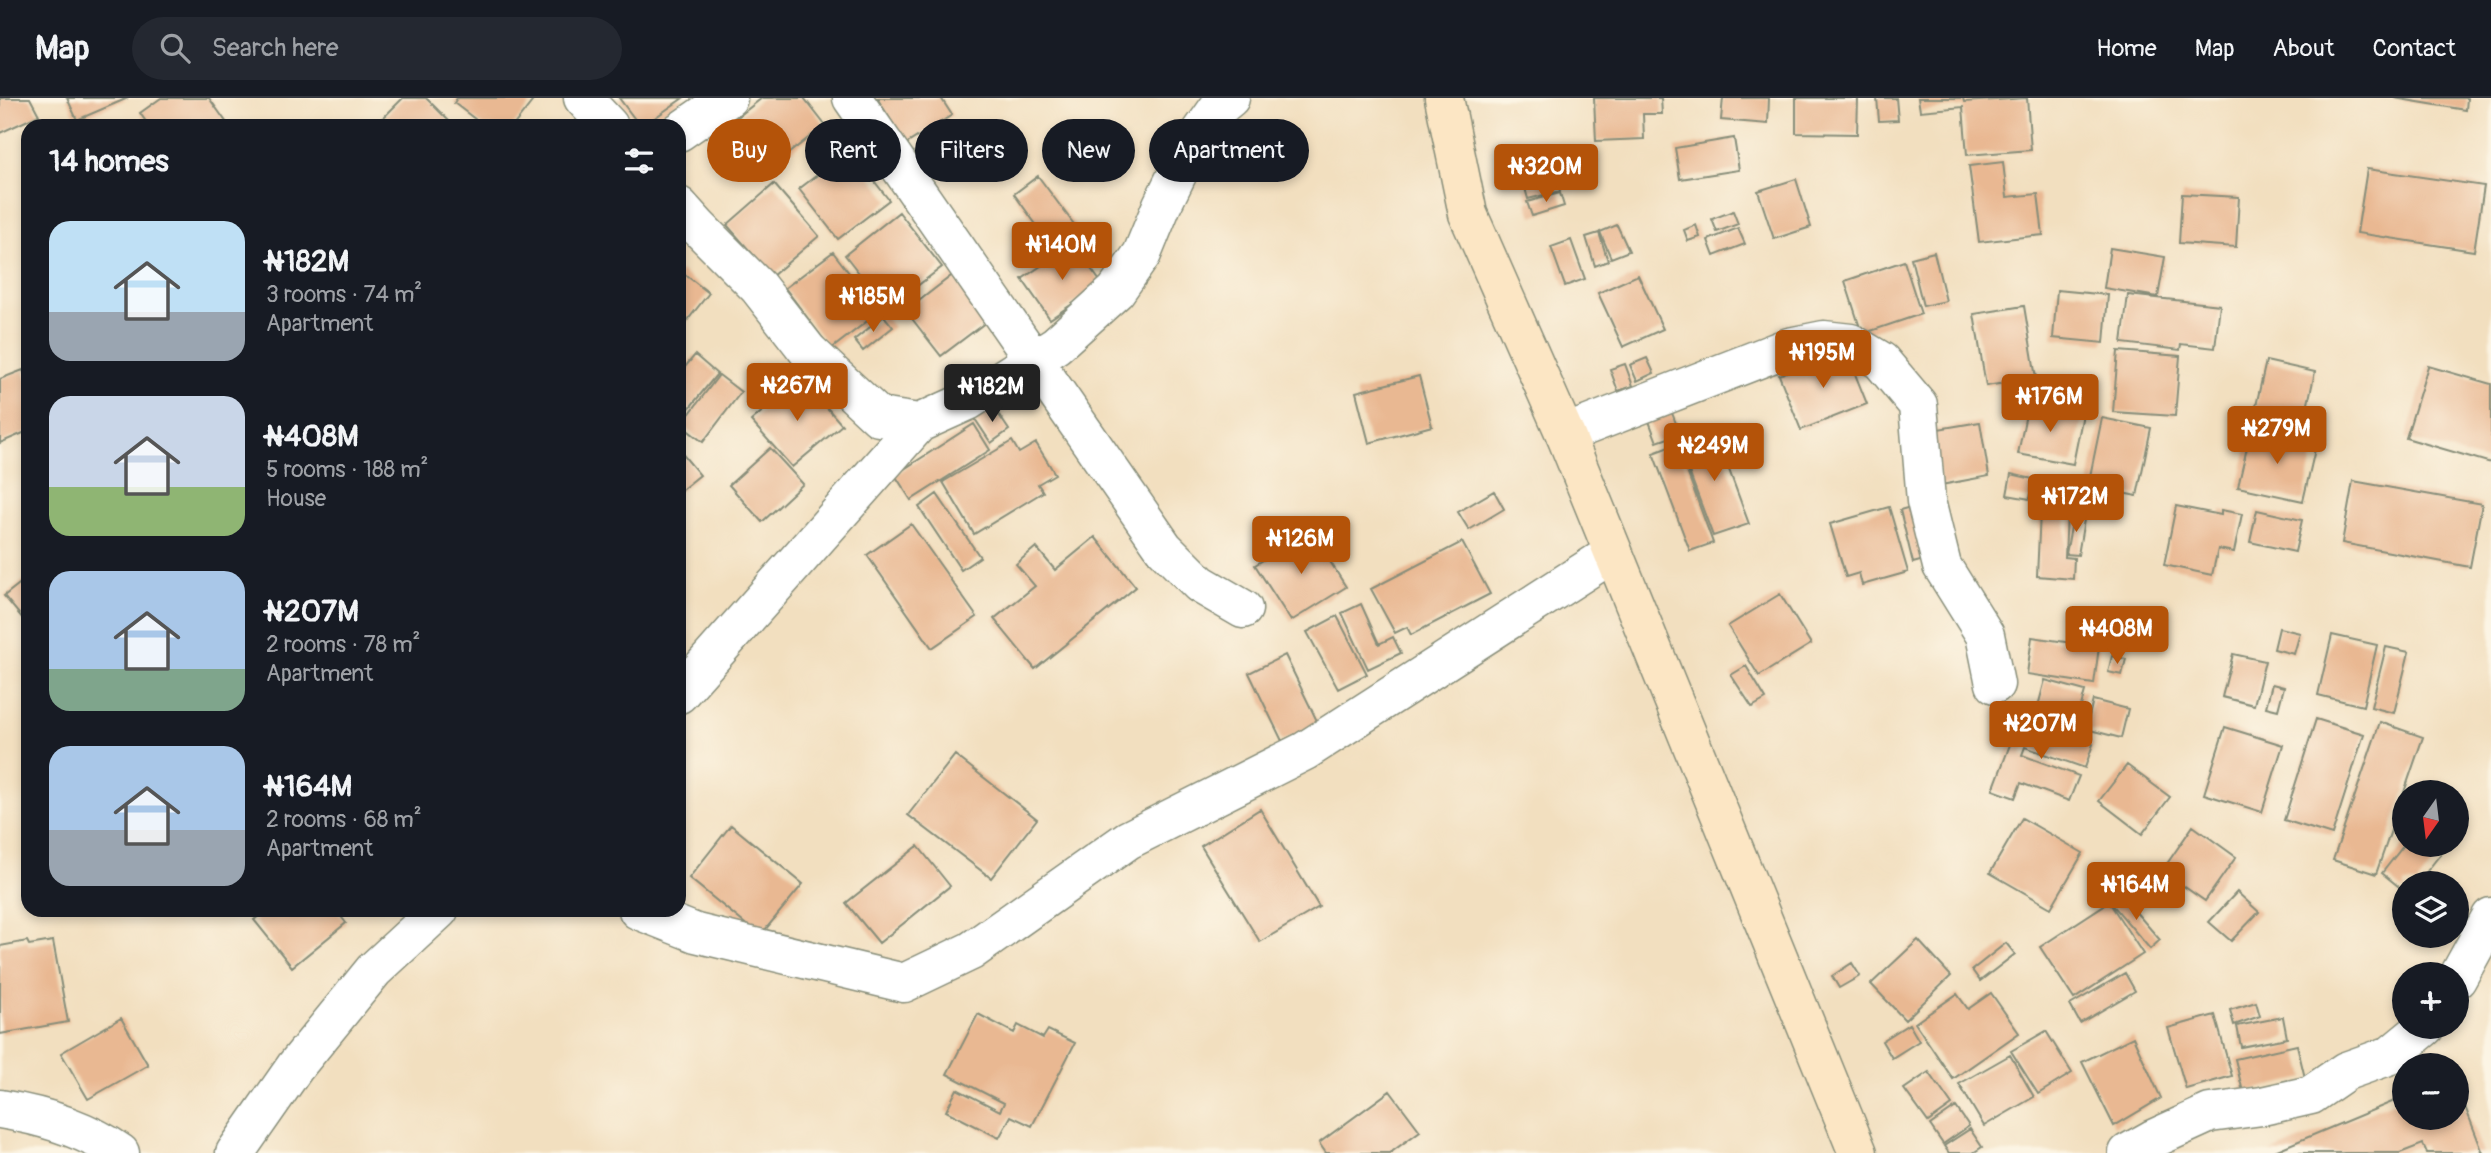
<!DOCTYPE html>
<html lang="en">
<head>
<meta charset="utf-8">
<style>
	body { margin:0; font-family:Pangolin,sans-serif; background:#242831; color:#f1f3f6; height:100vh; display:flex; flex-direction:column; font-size:26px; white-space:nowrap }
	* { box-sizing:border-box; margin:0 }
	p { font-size:23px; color:#9ea1a6 }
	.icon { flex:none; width:38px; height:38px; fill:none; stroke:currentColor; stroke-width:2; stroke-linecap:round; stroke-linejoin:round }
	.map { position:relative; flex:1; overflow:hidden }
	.side { position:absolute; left:21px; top:21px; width:665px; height:798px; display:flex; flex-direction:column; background:#171b24; border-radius:21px; box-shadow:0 4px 10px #0003 }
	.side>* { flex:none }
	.hud { position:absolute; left:707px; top:21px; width:665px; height:63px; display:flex; gap:14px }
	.needle { width:46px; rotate:194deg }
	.fabs { position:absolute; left:2392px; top:682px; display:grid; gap:14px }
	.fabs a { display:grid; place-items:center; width:77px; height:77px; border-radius:50%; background:#171b24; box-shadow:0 4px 10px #0003; font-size:35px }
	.price { position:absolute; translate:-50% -60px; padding:0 16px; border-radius:7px; background:#b45309; color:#fff; font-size:23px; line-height:46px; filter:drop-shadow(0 2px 4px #0008) }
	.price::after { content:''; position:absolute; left:50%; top:42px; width:21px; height:16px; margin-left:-10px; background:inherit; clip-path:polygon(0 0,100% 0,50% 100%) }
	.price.selected { background:#222; color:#fff }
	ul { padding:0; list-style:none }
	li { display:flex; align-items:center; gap:21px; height:175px; padding:0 28px }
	li span { display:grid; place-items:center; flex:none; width:196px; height:140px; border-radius:21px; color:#555 }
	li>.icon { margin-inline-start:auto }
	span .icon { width:84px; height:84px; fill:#fffc; stroke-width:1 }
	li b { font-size:30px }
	h2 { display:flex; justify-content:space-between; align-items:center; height:84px; padding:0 28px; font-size:30px }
	.chip { padding:0 24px; border-radius:32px; background:#171b24; box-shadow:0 4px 10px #0003; font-size:24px; line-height:63px }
	.chip.selected { background:#b45309; color:#fff }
	header { display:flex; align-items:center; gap:42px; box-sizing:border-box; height:98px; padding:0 35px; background:#171b24; border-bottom:2px solid #363941 }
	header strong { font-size:33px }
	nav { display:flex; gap:38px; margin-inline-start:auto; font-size:24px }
	.search { width:490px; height:63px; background:#242831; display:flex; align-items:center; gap:18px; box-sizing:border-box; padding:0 24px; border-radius:38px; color:#9ea1a6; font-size:26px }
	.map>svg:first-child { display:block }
	.building { fill:#e9b892 }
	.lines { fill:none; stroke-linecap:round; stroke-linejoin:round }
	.minor-casing { stroke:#888e7a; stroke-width:41 }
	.secondary-casing { stroke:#888e7a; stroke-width:41 }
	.minor { stroke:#fff; stroke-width:38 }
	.secondary { stroke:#fce6c4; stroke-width:38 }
</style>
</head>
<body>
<header>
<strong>Map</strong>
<div class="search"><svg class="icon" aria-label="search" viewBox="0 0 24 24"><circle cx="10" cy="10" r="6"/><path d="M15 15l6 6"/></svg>Search here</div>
<nav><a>Home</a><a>Map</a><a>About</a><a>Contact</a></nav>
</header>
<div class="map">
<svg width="2491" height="1055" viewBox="0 0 2491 1055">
	<rect width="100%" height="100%" fill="#fcf5e5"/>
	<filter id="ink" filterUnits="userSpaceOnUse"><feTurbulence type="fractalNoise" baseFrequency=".0143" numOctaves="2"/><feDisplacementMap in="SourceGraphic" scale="14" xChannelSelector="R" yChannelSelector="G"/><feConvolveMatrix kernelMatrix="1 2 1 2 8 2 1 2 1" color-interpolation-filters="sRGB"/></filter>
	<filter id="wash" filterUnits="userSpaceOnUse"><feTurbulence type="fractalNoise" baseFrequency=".00686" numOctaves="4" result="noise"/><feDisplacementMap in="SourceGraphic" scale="28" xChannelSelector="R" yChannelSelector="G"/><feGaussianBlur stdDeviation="1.57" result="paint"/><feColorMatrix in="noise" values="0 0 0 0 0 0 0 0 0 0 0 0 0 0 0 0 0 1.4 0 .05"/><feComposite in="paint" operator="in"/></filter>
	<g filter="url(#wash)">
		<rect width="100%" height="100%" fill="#f2dfbf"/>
		<g id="blocks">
			<path class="building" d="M 0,0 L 30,0 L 39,17 L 0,35 Z
				M 67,0 L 128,0 L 77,22 Z
				M 161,0 L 209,0 L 229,28 L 149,28 L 140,15 Z
				M 403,0 L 426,0 L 454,28 L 375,28 Z
				M 457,0 L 535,0 L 513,28 L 484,28 L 454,5 Z
				M 619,0 L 683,0 L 643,28 L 640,28 Z
				M 762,0 L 804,0 L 825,27 L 771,69 L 734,22 Z
				M 877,0 L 941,0 L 952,17 L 906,46 Z
				M 1594,0 L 1661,0 L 1662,16 L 1643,16 L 1644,41 L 1596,43 Z
				M 1723,0 L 1769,0 L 1768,26 L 1721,22 Z
				M 1796,0 L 1858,0 L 1857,36 L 1796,35 Z
				M 1877,0 L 1896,0 L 1898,22 L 1879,23 Z
				M 1918,0 L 1963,0 L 1964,4 L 2027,0 L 2031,52 L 1967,57 L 1963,9 L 1920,13 Z
				M 2394,0 L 2467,0 L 2466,12 Z
				M 1734,40 L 1739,72 L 1680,81 L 1675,50 Z
				M 850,52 L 889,102 L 838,141 L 799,91 Z
				M 2003,64 L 2007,99 L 2038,96 L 2043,137 L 1979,144 L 1969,68 Z
				M 2367,71 L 2484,88 L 2474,153 L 2357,135 Z
				M 1038,78 L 1076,129 L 1051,147 L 1014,96 Z
				M 1556,81 L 1560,93 L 1528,101 L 1525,90 Z
				M 1796,81 L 1811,129 L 1774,141 L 1758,93 Z
				M 774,86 L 819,138 L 772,178 L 727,127 Z
				M 1560,95 L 1564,108 L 1532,118 L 1527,104 Z
				M 2182,96 L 2239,99 L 2236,149 L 2179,145 Z
				M 1733,113 L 1738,126 L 1717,134 L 1712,121 Z
				M 899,114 L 942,169 L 887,211 L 845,157 Z
				M 1617,127 L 1629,153 L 1611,160 L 1600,134 Z
				M 1696,127 L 1700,139 L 1688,143 L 1684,132 Z
				M 1738,130 L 1745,146 L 1714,158 L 1708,142 Z
				M 1599,135 L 1608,163 L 1595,168 L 1586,139 Z
				M 1571,142 L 1585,181 L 1565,188 L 1551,149 Z
				M 1073,146 L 1102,186 L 1050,221 L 1022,181 Z
				M 2110,150 L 2165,159 L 2158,199 L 2104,190 Z
				M 833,154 L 879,214 L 831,251 L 785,190 Z
				M 1934,154 L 1946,203 L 1923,208 L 1911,160 Z
				M 1904,163 L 1921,216 L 1862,236 L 1845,183 Z
				M 679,172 L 709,195 L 679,233 Z
				M 955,175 L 990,221 L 941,258 L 906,213 Z
				M 1638,177 L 1663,231 L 1623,249 L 1598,195 Z
				M 2057,192 L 2108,197 L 2104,245 L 2053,240 Z
				M 2128,197 L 2220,207 L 2215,250 L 2181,246 L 2180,252 L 2122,245 Z
				M 2024,208 L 2036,280 L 1986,288 L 1974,216 Z
				M 884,218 L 893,229 L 863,253 L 854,242 Z
				M 1845,251 L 1867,306 L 1801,332 L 1779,277 Z
				M 2118,253 L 2180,258 L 2175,318 L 2113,314 Z
				M 695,257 L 717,276 L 679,323 L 679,276 Z
				M 1647,260 L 1654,275 L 1637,283 L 1630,267 Z
				M 2266,263 L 2315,274 L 2303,328 L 2254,317 Z
				M 1625,266 L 1633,288 L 1618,293 L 1610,271 Z
				M 2428,268 L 2491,286 L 2491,365 L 2406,340 Z
				M 23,272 L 28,283 L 28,333 L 0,345 L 0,281 Z
				M 719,277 L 741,294 L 703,344 L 681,327 Z
				M 1419,278 L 1432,328 L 1369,345 L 1356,294 Z
				M 801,280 L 842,327 L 792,369 L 751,323 Z
				M 2028,306 L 2083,316 L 2073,366 L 2018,356 Z
				M 993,308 L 1009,332 L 991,345 L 975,321 Z
				M 1672,315 L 1680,336 L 1657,344 L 1649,323 Z
				M 2102,320 L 2151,330 L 2137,398 L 2088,388 Z
				M 1980,324 L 1989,378 L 1941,387 L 1932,332 Z
				M 974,326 L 990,352 L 911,402 L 895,377 Z
				M 1714,331 L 1749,426 L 1713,438 L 1678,344 Z
				M 2251,332 L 2316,347 L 2303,403 L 2238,389 Z
				M 1012,343 L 1019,355 L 1036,345 L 1055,376 L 1038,386 L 1043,394 L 974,436 L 943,384 Z
				M 1677,346 L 1713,445 L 1690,453 L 1653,355 Z
				M 770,350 L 803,386 L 762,424 L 729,387 Z
				M 679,352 L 700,377 L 679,394 Z
				M 2011,376 L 2033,381 L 2030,401 L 2007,397 Z
				M 2353,383 L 2482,406 L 2470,469 L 2342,445 Z
				M 1494,393 L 1504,411 L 1469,432 L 1458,414 Z
				M 937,396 L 980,459 L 961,472 L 919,409 Z
				M 1918,407 L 1931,460 L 1913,465 L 1900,412 Z
				M 2176,408 L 2221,417 L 2221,412 L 2242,416 L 2234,454 L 2218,451 L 2212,477 L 2164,467 Z
				M 1889,409 L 1908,474 L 1862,487 L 1859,475 L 1846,479 L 1830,426 Z
				M 2257,412 L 2302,422 L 2295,454 L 2250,444 Z
				M 2074,413 L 2085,416 L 2078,457 L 2066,456 Z
				M 2040,414 L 2067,415 L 2065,459 L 2074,460 L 2073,481 L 2037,478 Z
				M 911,426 L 977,519 L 932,550 L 867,457 Z
				M 1311,433 L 1346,489 L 1291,523 L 1255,467 Z
				M 1095,439 L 1136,489 L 1035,571 L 994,521 L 1035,488 L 1016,466 L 1036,449 L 1055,472 Z
				M 1462,444 L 1490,496 L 1411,537 L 1407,529 L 1395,535 L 1371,491 Z
				M 28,479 L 28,527 L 4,498 Z
				M 1780,496 L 1811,546 L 1759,578 L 1728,528 Z
				M 1361,506 L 1379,546 L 1393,539 L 1401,555 L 1368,571 L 1342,515 Z
				M 1337,518 L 1367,576 L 1338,591 L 1307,534 Z
				M 2279,530 L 2300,535 L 2294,556 L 2274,551 Z
				M 2332,537 L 2377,547 L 2363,608 L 2318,597 Z
				M 2032,539 L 2099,549 L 2094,586 L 2027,576 Z
				M 2386,549 L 2409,554 L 2394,615 L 2371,609 Z
				M 2233,556 L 2265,563 L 2254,607 L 2222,599 Z
				M 1285,557 L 1318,625 L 1282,643 L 1249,575 Z
				M 2112,558 L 2126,561 L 2122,577 L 2108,574 Z
				M 1746,568 L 1766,601 L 1752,609 L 1731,577 Z
				M 2045,582 L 2085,593 L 2077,623 L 2037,612 Z
				M 2272,586 L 2284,589 L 2278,612 L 2266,609 Z
				M 2093,602 L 2128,611 L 2121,640 L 2086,631 Z
				M 2020,620 L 2093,646 L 2085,670 L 2025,649 L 2022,657 L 2079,678 L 2069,703 L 2021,685 L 2015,700 L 1993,692 Z
				M 2316,621 L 2364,636 L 2332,737 L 2284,722 Z
				M 2380,624 L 2423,639 L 2376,776 L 2333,762 Z
				M 2225,629 L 2283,647 L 2262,714 L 2204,696 Z
				M 955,657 L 1037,721 L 991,780 L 908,717 Z
				M 2127,667 L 2170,699 L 2142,736 L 2099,703 Z
				M 1260,711 L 1319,809 L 1260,844 L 1201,748 Z
				M 2022,720 L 2083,755 L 2051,810 L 1990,775 Z
				M 731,727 L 803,786 L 760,838 L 689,780 Z
				M 2193,728 L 2236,759 L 2205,803 L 2162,773 Z
				M 2404,747 L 2446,749 L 2417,786 L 2404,786 L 2404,793 L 2382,775 Z
				M 918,748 L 950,788 L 879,845 L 846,805 Z
				M 2129,769 L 2146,783 L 2133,799 L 2115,784 Z
				M 2237,794 L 2259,814 L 2231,843 L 2209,824 Z
				M 2121,797 L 2160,842 L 2150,851 L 2111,805 Z
				M 2109,804 L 2143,856 L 2074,901 L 2040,849 Z
				M 266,812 L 336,812 L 346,825 L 292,869 L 254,822 Z
				M 1918,842 L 1951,878 L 1905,922 L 1871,886 Z
				M 27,843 L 29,847 L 53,843 L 68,924 L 0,936 L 0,848 Z
				M 2006,845 L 2015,856 L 1980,883 L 1972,872 Z
				M 1852,865 L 1860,878 L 1839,890 L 1832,878 Z
				M 2125,875 L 2135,893 L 2080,925 L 2070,907 Z
				M 1991,895 L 2019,935 L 1953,981 L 1915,925 L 1957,896 L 1968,911 Z
				M 2256,904 L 2260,918 L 2234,927 L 2230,912 Z
				M 978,916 L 1014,935 L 1018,927 L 1043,940 L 1048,932 L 1075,945 L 1032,1028 L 1011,1018 L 999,1040 L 946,1013 L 957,991 L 1000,1013 L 1004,1005 L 947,976 Z
				M 2215,917 L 2232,978 L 2186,991 L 2168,930 Z
				M 2283,919 L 2287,940 L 2241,949 L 2237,928 Z
				M 121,920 L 148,967 L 88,1001 L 61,955 Z
				M 1909,926 L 1919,943 L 1892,960 L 1882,943 Z
				M 2046,933 L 2072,975 L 2038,996 L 2011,953 Z
				M 2133,939 L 2161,1000 L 2114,1028 L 2082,964 Z
				M 2297,947 L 2305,980 L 2243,994 L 2235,961 Z
				M 2010,957 L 2034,999 L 1984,1028 L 1959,986 Z
				M 1929,974 L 1952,1007 L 1928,1024 L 1904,991 Z
				M 2457,988 L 2483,1055 L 2427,1055 L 2423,1046 L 2400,1055 L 2270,1055 L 2404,999 L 2404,1020 L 2457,1020 Z
				M 1390,993 L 1420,1033 L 1390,1055 L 1326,1055 L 1319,1045 Z
				M 1956,1009 L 1969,1028 L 1943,1046 L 1930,1027 Z
				M 1970,1031 L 1982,1049 L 1973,1055 L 1949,1055 L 1944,1048 Z"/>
		</g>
	</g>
	<g filter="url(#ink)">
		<use href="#blocks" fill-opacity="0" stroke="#888e7a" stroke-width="2"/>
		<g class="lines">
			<defs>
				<path id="minor" d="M 583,0 L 609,28
					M 852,0 L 1164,450 L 1200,486 L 1243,511
					M 679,34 L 728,0
					M 679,108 L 698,129 L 758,189 L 808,253 L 879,319 L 919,325 L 968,303 L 1056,247 L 1116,193 L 1142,156 L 1162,107 L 1190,50 L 1219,9 L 1230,0
					M 1565,336 L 1789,249 L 1824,242 L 1851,245 L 1881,263 L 1918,307 L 1926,403 L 1942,468 L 1985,537 L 1995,586
					M 679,596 L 919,325
					M 638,812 L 696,835 L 904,885 L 971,853 L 1128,742 L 1305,653 L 1613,455
					M 2457,881 L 2491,819
					M 0,1011 C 43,1018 85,1030 120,1055
					M 235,1055 L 295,969 L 374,872 L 439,812
					M 2128,1055 L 2153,1041 L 2210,1015 L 2262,1008 L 2311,997 L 2346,973 L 2391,957 L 2425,929"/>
				<path id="secondary" d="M 1444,0 L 1468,116 L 1565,336 L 1858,1055"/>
			</defs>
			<use href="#minor" class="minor-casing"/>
			<use href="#secondary" class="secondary-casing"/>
			<use href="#minor" class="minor"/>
			<use href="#secondary" class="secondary"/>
		</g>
	</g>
</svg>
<div class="fabs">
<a><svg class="needle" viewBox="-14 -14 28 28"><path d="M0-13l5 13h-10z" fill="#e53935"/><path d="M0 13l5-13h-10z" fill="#9ea1a6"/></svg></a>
<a><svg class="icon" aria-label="layers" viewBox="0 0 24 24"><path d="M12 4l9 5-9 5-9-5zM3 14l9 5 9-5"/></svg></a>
<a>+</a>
<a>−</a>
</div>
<b class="price" style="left:1546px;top:106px">₦320M</b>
<b class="price" style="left:1062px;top:184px">₦140M</b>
<b class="price" style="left:873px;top:236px">₦185M</b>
<b class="price" style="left:1823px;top:292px">₦195M</b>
<b class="price" style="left:797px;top:325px">₦267M</b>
<b class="price selected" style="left:992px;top:326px">₦182M</b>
<b class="price" style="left:2050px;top:336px">₦176M</b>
<b class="price" style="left:2277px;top:368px">₦279M</b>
<b class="price" style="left:1714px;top:385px">₦249M</b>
<b class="price" style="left:2076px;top:436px">₦172M</b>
<b class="price" style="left:1301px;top:478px">₦126M</b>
<b class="price" style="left:2117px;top:568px">₦408M</b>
<b class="price" style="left:2041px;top:663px">₦207M</b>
<b class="price" style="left:2136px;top:824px">₦164M</b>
<div class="hud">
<a class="chip selected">Buy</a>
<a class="chip">Rent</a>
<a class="chip">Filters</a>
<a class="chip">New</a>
<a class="chip">Apartment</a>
</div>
<section class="side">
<h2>14 homes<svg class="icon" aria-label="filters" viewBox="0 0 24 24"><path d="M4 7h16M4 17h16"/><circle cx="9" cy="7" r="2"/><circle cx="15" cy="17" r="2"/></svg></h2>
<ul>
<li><span style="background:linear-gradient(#bfe0f5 65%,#9aa5b1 0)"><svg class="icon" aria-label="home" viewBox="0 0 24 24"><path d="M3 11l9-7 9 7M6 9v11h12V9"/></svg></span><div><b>₦182M</b><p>3 rooms · 74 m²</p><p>Apartment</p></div></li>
<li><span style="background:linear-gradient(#c9d6e8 65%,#8fb573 0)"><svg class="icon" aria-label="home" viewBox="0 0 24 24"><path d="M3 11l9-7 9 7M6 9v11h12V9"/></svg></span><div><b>₦408M</b><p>5 rooms · 188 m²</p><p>House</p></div></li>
<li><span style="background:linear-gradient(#a9c7e8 70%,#7fa58c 0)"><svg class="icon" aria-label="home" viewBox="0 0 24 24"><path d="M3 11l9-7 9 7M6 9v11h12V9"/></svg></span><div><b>₦207M</b><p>2 rooms · 78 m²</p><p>Apartment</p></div></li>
<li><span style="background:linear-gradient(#a9c7e8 60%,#9aa5b1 0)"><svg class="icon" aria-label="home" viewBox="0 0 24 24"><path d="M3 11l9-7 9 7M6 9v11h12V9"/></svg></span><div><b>₦164M</b><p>2 rooms · 68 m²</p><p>Apartment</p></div></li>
</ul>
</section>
</div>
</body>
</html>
